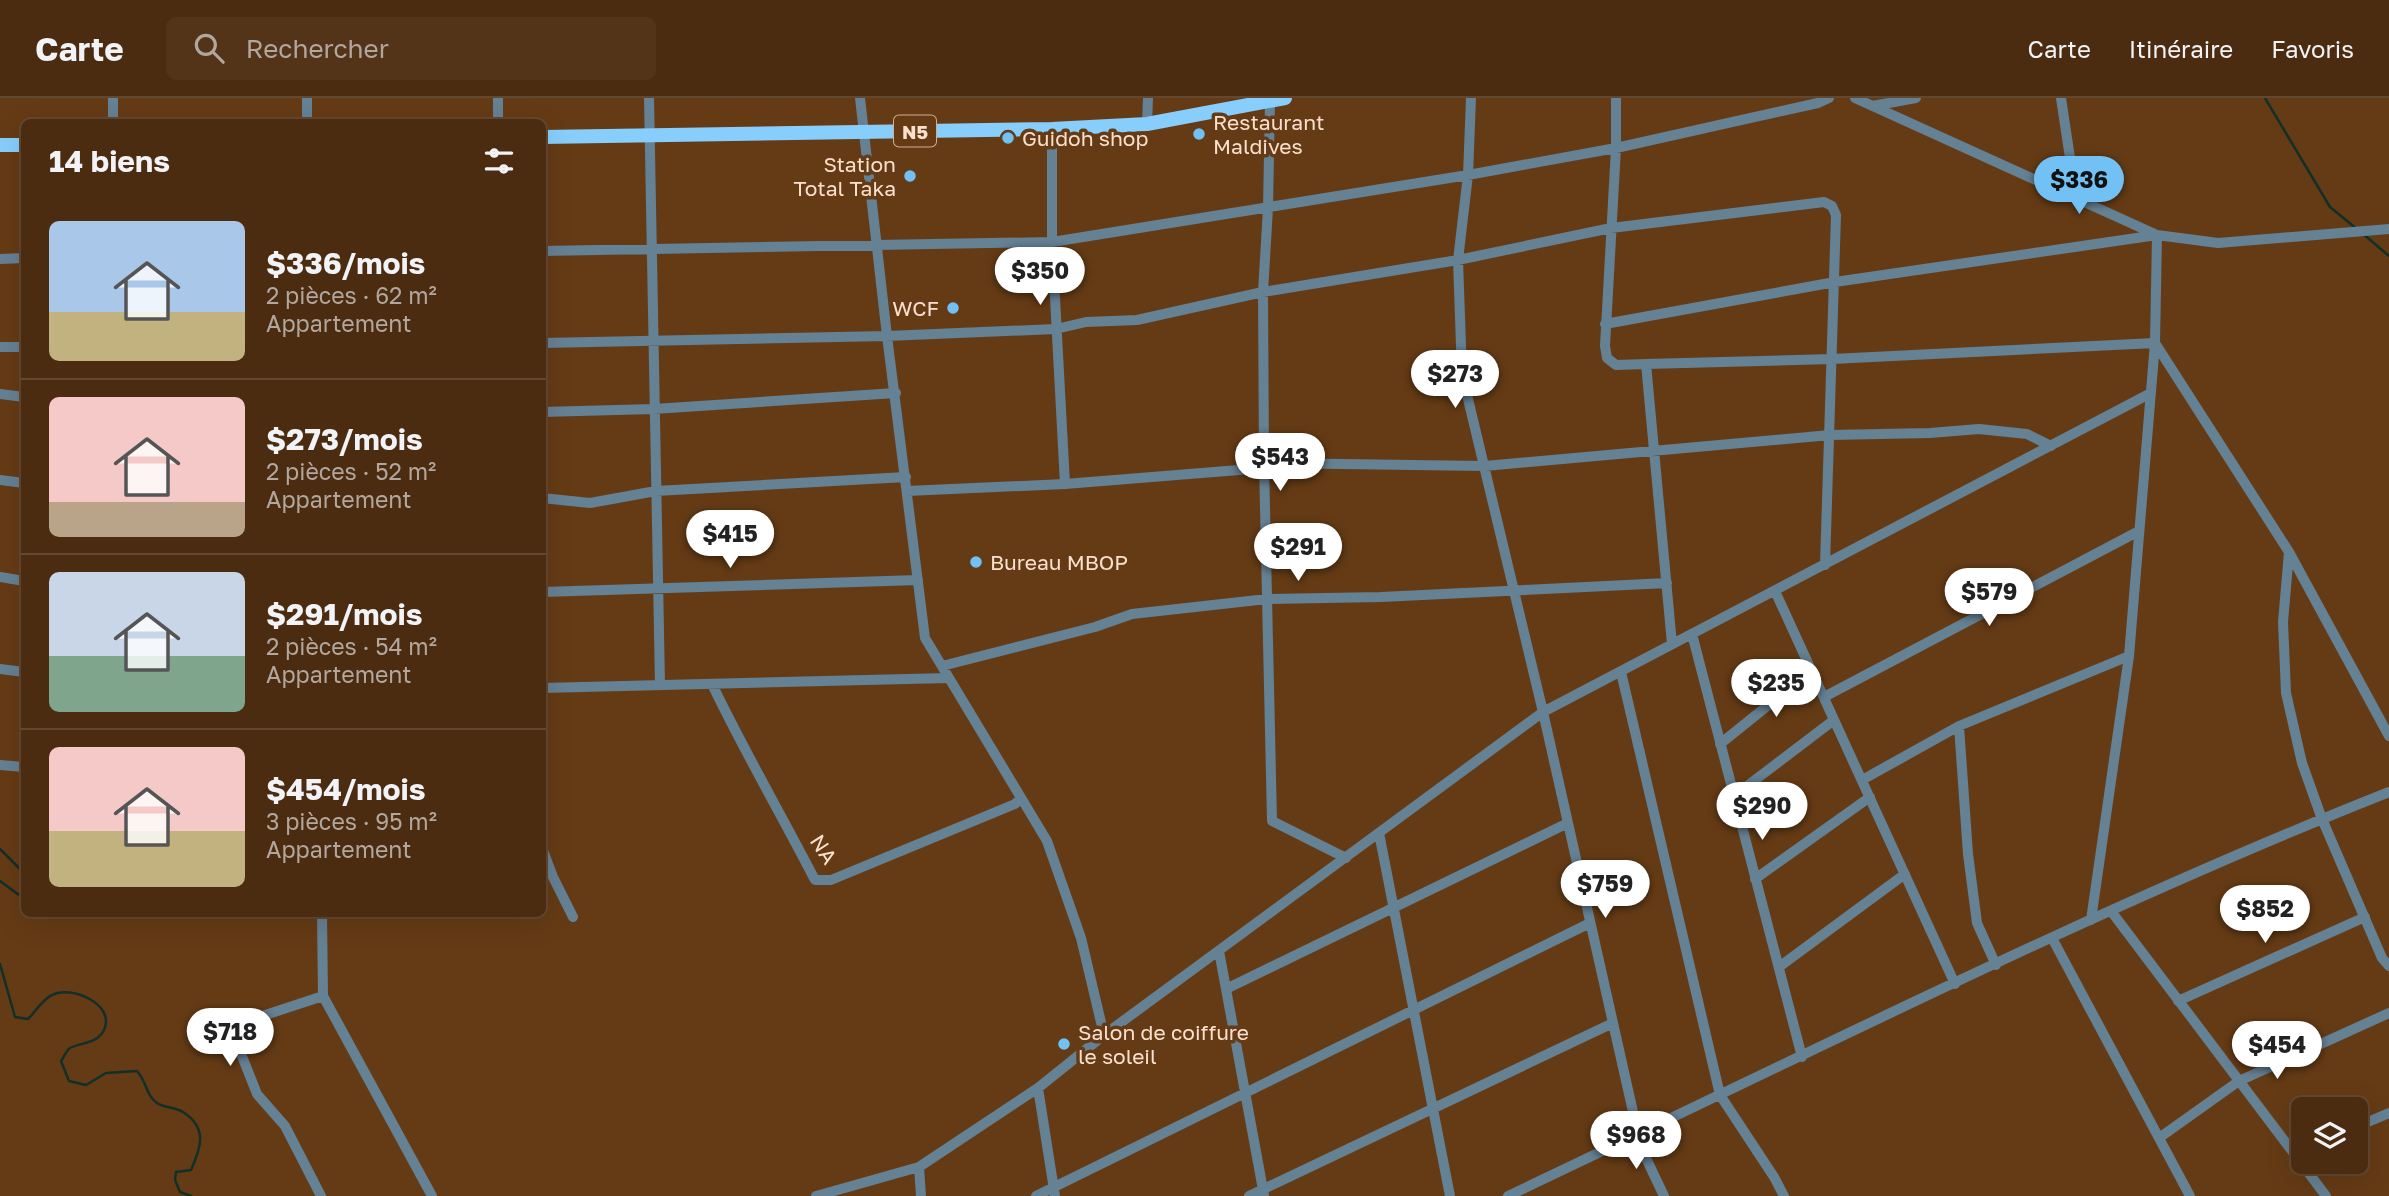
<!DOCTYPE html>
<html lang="fr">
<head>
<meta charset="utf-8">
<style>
	body { margin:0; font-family:"Golos Text",sans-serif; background:#533419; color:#f1f3f6; height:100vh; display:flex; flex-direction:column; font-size:26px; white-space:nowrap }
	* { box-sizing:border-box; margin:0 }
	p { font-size:23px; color:#b2a79f }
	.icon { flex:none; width:38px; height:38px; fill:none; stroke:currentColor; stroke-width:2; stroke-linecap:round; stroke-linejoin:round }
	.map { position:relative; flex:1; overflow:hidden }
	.details { position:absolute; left:21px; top:21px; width:525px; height:798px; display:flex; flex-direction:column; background:#4c2c10; border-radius:10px; box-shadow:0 7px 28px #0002,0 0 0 2px #634830 }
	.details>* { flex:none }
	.controls { position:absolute; left:2291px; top:999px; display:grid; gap:14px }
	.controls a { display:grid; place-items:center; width:77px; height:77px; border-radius:10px; background:#4c2c10; box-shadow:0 7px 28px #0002,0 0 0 2px #634830; font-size:35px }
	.price { position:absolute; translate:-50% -60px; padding:0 16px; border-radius:24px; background:#fff; color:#222; font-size:23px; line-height:46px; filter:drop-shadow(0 2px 4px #0008) }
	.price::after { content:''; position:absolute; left:50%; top:42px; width:21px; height:16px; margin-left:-10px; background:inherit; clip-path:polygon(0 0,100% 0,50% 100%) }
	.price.current { background:#71c1f5; color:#111 }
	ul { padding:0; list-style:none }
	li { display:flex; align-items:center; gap:21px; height:175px; padding:0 28px }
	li+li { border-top:2px solid #634830 }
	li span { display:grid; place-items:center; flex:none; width:196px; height:140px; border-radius:10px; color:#555 }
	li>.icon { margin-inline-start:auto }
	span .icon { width:84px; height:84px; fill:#fffc; stroke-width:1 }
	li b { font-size:30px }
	h2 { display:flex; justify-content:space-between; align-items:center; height:84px; padding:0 28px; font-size:30px }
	header { display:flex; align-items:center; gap:42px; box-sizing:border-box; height:98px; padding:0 35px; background:#4c2c10; border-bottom:2px solid #634830 }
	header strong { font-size:33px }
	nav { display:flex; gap:38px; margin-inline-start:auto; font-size:24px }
	.search { width:490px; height:63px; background:#533419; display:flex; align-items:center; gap:18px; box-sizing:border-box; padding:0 24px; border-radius:10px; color:#b2a79f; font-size:26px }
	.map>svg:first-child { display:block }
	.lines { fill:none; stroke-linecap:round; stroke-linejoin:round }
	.stream { stroke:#103029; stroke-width:2.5 }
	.minor { stroke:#658194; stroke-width:10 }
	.highway { stroke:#87cefd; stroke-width:14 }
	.poi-dot { fill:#71c1f5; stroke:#653b15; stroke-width:2.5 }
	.labels { text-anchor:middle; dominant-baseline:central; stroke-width:7; stroke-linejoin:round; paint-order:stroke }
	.shield { fill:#653b15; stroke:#ceae96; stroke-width:2 }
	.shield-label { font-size:19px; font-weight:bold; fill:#fbe0cd }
	.poi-label { font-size:21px; fill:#fbe0cd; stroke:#653b15; text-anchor:start }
	.street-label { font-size:21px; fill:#fbe0cd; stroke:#653b15 }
</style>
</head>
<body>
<header>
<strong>Carte</strong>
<div class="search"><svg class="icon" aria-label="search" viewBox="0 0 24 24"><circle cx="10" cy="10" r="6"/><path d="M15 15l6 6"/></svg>Rechercher</div>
<nav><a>Carte</a><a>Itinéraire</a><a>Favoris</a></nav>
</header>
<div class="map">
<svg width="2389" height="1098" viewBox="0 0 2389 1098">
	<rect width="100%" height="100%" fill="#653b15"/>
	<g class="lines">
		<path class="stream" d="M 2265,0 L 2330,109 L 2357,131
			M 2362,135 L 2389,158
			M 0,751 L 24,775
			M 0,783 L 19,797 L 24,790
			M 0,866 L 15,919 L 28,921 C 35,914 43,901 52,897 C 71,887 116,906 104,932 C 97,946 82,944 70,950 C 66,953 64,959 61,963 L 69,983 L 86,987 L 106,975 L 137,973 C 148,986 145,996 157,1005 C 164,1010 175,1009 183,1014 C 208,1030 201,1050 191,1072 L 176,1074 L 175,1082 L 180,1094 L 191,1098"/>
		<path class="minor" d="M 113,0 L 113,24
			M 498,0 L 498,24
			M 649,0 L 660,587
			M 860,0 L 887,238 L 925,540 L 1047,743 L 1081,840 L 1104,937
			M 1471,0 L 1468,77 L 1458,162 L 1462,276 L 1543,614 L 1638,1036 L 1644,1056 L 1664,1098
			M 1616,0 L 1616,50 L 1605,248 L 1607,260 L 1616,267 L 1646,266 L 1672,546
			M 1855,0 L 2157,137 L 2218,145 L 2389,131
			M 2061,0 L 2076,100
			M 1270,3 L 1268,110 L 1263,194 L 1264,365 L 1272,723 L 1346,760
			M 1872,8 L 1916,0
			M 307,24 L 307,0
			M 1147,26 L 1148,0
			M 1052,31 L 1052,144 L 1065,386
			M 542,153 L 1052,144 L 1468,77 L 1616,50 L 1818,5 L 1829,0
			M 0,161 L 24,160
			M 1605,226 L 1835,184 L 2157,137 L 2155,245 L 2129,558 L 2091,822
			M 542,245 L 887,238 L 1056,231 L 1086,224 L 1137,222 L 1263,194 L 1458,162 L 1611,130 L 1824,104 L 1832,108 L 1836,117 L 1825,467
			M 0,249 L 24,249
			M 1646,266 L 1832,261 L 2155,245 L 2289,454 L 2283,524 L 2286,595 L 2302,665 L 2322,721 L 2382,860 L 2389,868
			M 0,296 L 24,299
			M 542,314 L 654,311 L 896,295
			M 1264,365 L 1485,368 L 1830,337 L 1930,335 L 1979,331 L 2027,336 L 2051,348
			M 0,382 L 24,385
			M 907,393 L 1065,386 L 1264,370
			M 542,400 L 590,405 L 656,393 L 906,379
			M 2289,454 L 2389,638
			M 0,479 L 24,483
			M 1775,493 L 1955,886
			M 542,494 L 918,482
			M 1692,536 L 1802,959
			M 942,568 L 1095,529 L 1132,516 L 1267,501 L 1381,499 L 1667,485
			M 0,571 L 24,574
			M 1621,574 L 1720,997 L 1774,1079 L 1784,1098
			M 712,586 C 744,653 781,716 815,782 L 831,782 L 1015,706 L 1021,700
			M 542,590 L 949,580
			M 1824,599 L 2139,433
			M 1959,628 L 1968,756 L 1977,825 L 1996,867
			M 1720,646 L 1812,572
			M 0,667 L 24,669
			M 1862,682 L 1959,628 L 2129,558
			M 1734,698 L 1834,622
			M 1379,735 L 1450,1098
			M 542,750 L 553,779 L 573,819
			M 1755,781 L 1870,699
			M 2111,813 L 2326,1098
			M 322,816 L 323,898 L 432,1098
			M 2052,840 L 2190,1098
			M 1219,853 L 1264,1097
			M 1779,869 L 1905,776
			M 1226,891 L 1568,725
			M 2178,903 L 2365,819
			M 1038,990 L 1055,1098
			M 2356,1029 L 2389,1015
			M 2159,1040 L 2239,983 L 2389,915
			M 919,1069 L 921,1098
			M 321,1098 L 285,1028 L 257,996 L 234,938 L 234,929 L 241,925 L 323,898
			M 816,1098 L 919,1069 L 1038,990 L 1104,937 L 1543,614 L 2151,295
			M 1036,1098 L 1590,825
			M 1249,1098 L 1613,925
			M 1508,1098 C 1800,960 2089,813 2389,694"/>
		<path class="highway" d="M 542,39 L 1052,31 L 1147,26 L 1285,0
			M 0,47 L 24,47"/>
	</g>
	<g class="poi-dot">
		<circle cx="1199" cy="36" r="7"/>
		<circle cx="1008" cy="40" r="7"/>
		<circle cx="910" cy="78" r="7"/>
		<circle cx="953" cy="210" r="7"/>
		<circle cx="976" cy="464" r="7"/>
		<circle cx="1064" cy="946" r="7"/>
	</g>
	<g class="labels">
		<rect class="shield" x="894" y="17.5" width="42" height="31" rx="5"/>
		<g class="shield-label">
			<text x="915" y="33">N5</text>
		</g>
		<g class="poi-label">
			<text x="1213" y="24">Restaurant<tspan x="1213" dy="24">Maldives</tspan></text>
			<text x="1022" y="40">Guidoh shop</text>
			<text x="896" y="66" text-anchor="end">Station<tspan x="896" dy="24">Total Taka</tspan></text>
			<text x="939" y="210" text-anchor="end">WCF</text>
			<text x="990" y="464">Bureau MBOP</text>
			<text x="1078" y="934">Salon de coiffure<tspan x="1078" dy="24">le soleil</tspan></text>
		</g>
		<g class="street-label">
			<text transform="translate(824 751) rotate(57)">NA</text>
		</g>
	</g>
</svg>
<div class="controls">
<a><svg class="icon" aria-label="layers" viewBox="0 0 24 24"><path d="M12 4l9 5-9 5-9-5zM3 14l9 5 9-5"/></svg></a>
</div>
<b class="price current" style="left:2079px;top:118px">$336</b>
<b class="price" style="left:1040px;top:209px">$350</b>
<b class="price" style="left:1455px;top:312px">$273</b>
<b class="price" style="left:1280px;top:395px">$543</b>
<b class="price" style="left:730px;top:472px">$415</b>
<b class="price" style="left:1298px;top:485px">$291</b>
<b class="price" style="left:1989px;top:530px">$579</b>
<b class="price" style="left:1776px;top:621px">$235</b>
<b class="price" style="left:1762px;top:744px">$290</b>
<b class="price" style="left:1605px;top:822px">$759</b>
<b class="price" style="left:2265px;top:847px">$852</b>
<b class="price" style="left:230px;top:970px">$718</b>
<b class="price" style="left:2277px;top:983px">$454</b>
<b class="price" style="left:1636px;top:1073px">$968</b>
<section class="details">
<h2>14 biens<svg class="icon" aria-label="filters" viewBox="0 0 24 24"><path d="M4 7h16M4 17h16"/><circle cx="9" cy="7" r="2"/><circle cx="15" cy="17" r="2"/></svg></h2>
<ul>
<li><span style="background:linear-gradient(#a9c7e8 65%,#c2b280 0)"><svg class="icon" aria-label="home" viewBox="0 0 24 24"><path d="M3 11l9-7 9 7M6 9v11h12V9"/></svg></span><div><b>$336/mois</b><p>2 pièces · 62 m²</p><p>Appartement</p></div></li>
<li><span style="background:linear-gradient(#f6c9c9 75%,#b9a48a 0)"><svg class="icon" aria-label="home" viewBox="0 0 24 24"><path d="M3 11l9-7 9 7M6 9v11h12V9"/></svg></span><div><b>$273/mois</b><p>2 pièces · 52 m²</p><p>Appartement</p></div></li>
<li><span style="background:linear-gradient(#c9d6e8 60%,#7fa58c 0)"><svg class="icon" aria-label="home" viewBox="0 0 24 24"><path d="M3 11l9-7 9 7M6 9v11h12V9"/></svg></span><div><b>$291/mois</b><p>2 pièces · 54 m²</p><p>Appartement</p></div></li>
<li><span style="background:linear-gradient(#f6c9c9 60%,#c2b280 0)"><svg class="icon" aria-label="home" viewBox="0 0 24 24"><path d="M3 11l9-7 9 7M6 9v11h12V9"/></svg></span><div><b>$454/mois</b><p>3 pièces · 95 m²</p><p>Appartement</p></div></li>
</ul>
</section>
</div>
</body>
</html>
